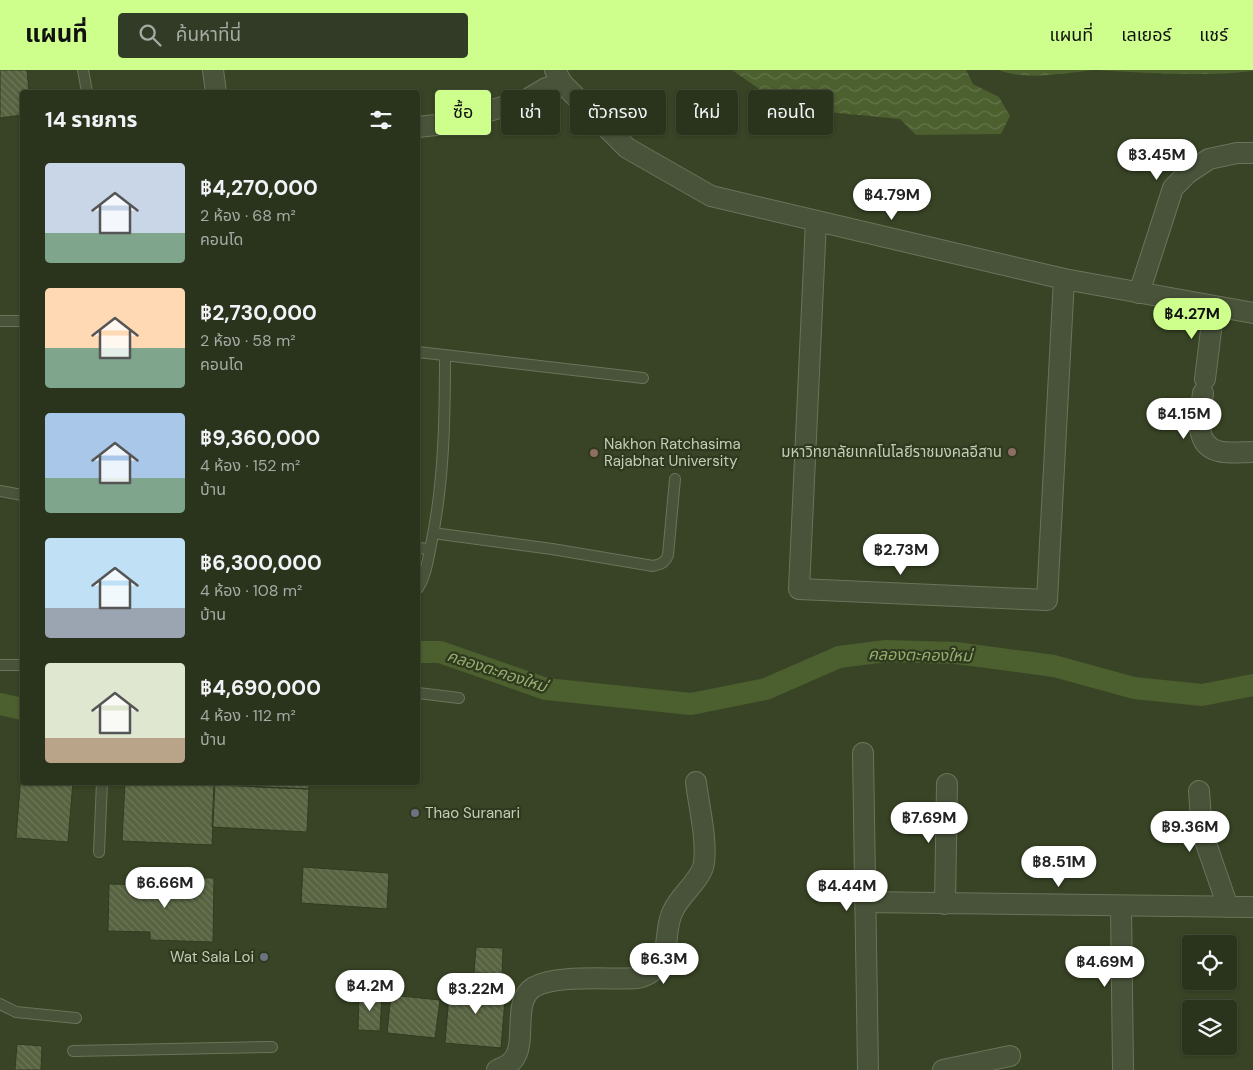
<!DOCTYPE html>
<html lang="th">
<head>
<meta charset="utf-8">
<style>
	body { margin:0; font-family:"DM Sans","Noto Sans Thai",sans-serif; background:#323b25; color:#f1f3f6; height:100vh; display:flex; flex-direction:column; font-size:19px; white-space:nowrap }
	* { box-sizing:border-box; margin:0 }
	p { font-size:16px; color:#a5aaa3 }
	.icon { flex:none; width:28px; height:28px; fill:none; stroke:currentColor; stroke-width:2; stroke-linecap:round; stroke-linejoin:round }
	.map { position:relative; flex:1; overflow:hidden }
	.side { position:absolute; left:20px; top:20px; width:400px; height:695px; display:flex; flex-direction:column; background:#2a331c; border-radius:5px; box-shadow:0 1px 4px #0004,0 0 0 1px #464e3b }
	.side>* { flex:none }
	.guide { position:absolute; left:435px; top:20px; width:475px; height:45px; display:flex; gap:10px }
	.tools { position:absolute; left:1182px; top:865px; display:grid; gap:10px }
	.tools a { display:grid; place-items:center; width:55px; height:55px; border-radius:5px; background:#2a331c; box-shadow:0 1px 4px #0004,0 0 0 1px #464e3b; font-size:25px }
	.price { position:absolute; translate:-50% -42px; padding:0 11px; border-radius:18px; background:#fff; color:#222; font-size:16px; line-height:32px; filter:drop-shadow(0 1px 2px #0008) }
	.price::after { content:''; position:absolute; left:50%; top:30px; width:15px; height:11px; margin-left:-8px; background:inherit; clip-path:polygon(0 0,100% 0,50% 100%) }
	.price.current { background:#cefe8c; color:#111 }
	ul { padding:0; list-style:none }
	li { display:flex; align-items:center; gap:15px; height:125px; padding:0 25px }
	li span { display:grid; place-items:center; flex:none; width:140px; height:100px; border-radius:5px; color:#555 }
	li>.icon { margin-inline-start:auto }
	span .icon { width:60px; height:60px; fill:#fffc; stroke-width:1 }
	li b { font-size:21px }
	h2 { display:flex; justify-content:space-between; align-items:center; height:60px; padding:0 25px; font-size:21px }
	.chip { padding:0 18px; border-radius:5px; background:#2a331c; box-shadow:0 1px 4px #0004,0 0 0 1px #464e3b; font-size:18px; line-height:45px }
	.chip.current { background:#cefe8c; color:#111 }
	header { display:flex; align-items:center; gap:30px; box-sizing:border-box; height:70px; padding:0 25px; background:#cefe8c; color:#111 }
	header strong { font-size:24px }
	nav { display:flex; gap:28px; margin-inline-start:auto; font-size:18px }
	.search { width:350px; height:45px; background:#323b25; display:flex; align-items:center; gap:12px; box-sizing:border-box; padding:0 18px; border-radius:5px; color:#a5aaa3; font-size:19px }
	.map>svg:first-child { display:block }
	.water { fill:url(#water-waves) }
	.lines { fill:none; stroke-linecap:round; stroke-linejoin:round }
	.canal { stroke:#4c5f2e; stroke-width:22 }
	.building { fill:url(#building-back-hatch); stroke:#313b20 }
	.service-casing { stroke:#6a745b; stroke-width:12 }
	.minor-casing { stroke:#6a745b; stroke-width:22 }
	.service { stroke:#49533a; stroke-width:10 }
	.minor { stroke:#49533a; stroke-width:20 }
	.education-dot { fill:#8d6e63; stroke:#2f391e; stroke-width:2 }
	.worship-dot { fill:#6b7280; stroke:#2f391e; stroke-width:2 }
	.labels { text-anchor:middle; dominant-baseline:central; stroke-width:4.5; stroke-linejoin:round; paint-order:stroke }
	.poi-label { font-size:15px; fill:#c4cdb7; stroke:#2f391e; text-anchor:start }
	.water-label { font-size:16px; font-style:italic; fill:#96ae6f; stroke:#2f391e }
</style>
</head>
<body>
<header>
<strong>แผนที่</strong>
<div class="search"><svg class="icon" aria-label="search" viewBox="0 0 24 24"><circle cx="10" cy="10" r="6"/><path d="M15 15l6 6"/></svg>ค้นหาที่นี่</div>
<nav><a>แผนที่</a><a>เลเยอร์</a><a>แชร์</a></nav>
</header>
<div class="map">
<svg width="1253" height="1000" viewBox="0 0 1253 1000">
	<defs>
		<pattern id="water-waves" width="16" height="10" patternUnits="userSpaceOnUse" patternTransform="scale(1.25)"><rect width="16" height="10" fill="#4c5f2e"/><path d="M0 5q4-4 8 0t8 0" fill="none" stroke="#64754a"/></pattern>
		<pattern id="building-back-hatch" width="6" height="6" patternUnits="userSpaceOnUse" patternTransform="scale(1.25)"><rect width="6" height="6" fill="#576341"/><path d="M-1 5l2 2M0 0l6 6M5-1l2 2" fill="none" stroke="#6e785a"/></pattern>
	</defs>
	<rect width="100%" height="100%" fill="#384425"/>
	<path class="water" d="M 732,0 L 966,0 L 973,14 L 999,27 L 1010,46 L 1001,64 L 916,65 L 900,49 L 786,38 Z
		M 999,0 L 1094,0 C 1066,3 1025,11 999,0 Z
		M 1096,0 L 1253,0 L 1253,1 C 1201,7 1148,3 1096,0 Z"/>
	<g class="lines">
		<path class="canal" d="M 418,582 L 440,582 L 546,619 L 691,634 L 766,619 L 839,587 L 886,581 L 956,583 L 1054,596 L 1134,618 L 1202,625 L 1253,615
			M 0,634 L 22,639"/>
	</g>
	<path class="building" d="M 0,0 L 27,0 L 29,22 L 22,22 L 22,45 L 0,48 Z
		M 22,692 L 22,712 L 73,712 L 68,772 L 16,768 Z
		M 125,712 L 215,712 L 212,775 L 122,771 Z
		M 258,712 L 309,712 L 309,719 L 257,717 Z
		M 214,715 L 309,719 L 307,762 L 212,757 Z
		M 303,797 L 389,803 L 387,839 L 301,833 Z
		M 150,807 L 214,808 L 213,872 L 150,870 L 150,862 L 108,861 L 109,814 L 150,815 Z
		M 476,877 L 503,878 L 502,904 L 474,903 Z
		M 450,913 L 506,917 L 501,978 L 445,973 Z
		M 359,924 L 382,925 L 380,961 L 358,960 Z
		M 391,925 L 440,930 L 435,968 L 387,963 Z
		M 17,974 L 42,976 L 41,1000 L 15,1000 Z"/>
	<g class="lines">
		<defs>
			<path id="service" d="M 83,0 L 87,22
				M 0,251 L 22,251
				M 418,282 L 643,308
				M 0,421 L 22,425
				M 433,463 L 552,479 L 653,496 C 661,494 665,493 668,485 L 675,409
				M 418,478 L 430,479
				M 418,518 C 426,506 428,489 431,475 C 444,412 445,349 445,285
				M 0,595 L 22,595
				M 418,623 L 459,628
				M 99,782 L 102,712
				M 0,934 L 16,942 L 76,948
				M 73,981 L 272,977"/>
			<path id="minor" d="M 213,0 L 216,22
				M 555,0 L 562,13 L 627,78 L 711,126 L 1064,209 L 1253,243
				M 418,57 L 445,54 L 526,30 L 546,18 L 562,13
				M 816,151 L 799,519 L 1047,530 L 1064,209
				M 1139,223 L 1173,118 L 1188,103 L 1209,89 L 1237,83 L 1253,83
				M 1205,309 L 1214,236
				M 1203,323 C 1201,342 1192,374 1218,381 C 1228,384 1242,382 1253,382
				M 863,683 L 868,1000
				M 1199,721 L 1202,762 L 1228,837
				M 865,832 L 1253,837
				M 945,834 L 947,714
				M 1121,836 L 1123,1000
				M 497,1000 C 503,997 509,995 513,990 C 528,972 511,931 534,917 C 557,904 611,910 638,908 C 649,905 657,900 662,890 C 669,875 665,856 673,841 C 680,825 702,809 704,793 C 707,767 699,738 696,712
				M 943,1000 L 1010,986"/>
		</defs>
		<use href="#service" class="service-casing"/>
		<use href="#minor" class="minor-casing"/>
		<use href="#service" class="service"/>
		<use href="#minor" class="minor"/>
	</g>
	<g class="education-dot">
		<circle cx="1012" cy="382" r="5"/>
		<circle cx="594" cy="383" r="5"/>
	</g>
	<g class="worship-dot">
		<circle cx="415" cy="743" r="5"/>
		<circle cx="264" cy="887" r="5"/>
	</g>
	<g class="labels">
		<g class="poi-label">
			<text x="604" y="374">Nakhon Ratchasima<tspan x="604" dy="17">Rajabhat University</tspan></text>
			<text x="1002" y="382" text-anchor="end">มหาวิทยาลัยเทคโนโลยีราชมงคลอีสาน</text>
			<text x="425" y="743">Thao Suranari</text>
			<text x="254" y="887" text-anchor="end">Wat Sala Loi</text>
		</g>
		<g class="water-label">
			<text transform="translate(920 585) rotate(1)">คลองตะคองใหม่</text>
			<text transform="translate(497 601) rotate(18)">คลองตะคองใหม่</text>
		</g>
	</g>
</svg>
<div class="tools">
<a><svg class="icon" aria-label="locate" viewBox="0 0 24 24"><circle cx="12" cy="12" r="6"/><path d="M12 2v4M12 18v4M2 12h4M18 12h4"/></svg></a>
<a><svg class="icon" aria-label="layers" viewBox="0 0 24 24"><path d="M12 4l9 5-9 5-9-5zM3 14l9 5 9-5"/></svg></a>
</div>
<b class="price" style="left:1157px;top:111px">฿3.45M</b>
<b class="price" style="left:892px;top:151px">฿4.79M</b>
<b class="price current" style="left:1192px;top:270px">฿4.27M</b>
<b class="price" style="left:1184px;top:370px">฿4.15M</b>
<b class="price" style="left:901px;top:506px">฿2.73M</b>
<b class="price" style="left:929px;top:774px">฿7.69M</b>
<b class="price" style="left:1190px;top:783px">฿9.36M</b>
<b class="price" style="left:1059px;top:818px">฿8.51M</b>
<b class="price" style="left:165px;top:839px">฿6.66M</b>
<b class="price" style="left:847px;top:842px">฿4.44M</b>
<b class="price" style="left:664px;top:915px">฿6.3M</b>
<b class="price" style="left:1105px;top:918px">฿4.69M</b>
<b class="price" style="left:370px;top:942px">฿4.2M</b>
<b class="price" style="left:476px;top:945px">฿3.22M</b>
<div class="guide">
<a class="chip current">ซื้อ</a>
<a class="chip">เช่า</a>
<a class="chip">ตัวกรอง</a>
<a class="chip">ใหม่</a>
<a class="chip">คอนโด</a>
</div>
<section class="side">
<h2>14 รายการ<svg class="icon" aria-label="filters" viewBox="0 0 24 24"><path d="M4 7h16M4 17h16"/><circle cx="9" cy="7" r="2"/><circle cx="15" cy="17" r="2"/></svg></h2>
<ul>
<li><span style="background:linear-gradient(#c9d6e8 70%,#7fa58c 0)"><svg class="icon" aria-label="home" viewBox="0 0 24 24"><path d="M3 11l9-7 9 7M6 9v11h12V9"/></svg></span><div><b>฿4,270,000</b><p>2 ห้อง · 68 m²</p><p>คอนโด</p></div></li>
<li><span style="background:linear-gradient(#ffd9b3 60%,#7fa58c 0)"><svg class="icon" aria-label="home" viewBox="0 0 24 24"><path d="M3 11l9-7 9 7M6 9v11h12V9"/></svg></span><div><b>฿2,730,000</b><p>2 ห้อง · 58 m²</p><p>คอนโด</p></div></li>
<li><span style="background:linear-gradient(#a9c7e8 65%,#7fa58c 0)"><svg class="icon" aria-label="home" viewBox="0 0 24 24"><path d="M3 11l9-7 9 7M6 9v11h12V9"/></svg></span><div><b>฿9,360,000</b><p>4 ห้อง · 152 m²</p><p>บ้าน</p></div></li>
<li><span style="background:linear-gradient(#bfe0f5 70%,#9aa5b1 0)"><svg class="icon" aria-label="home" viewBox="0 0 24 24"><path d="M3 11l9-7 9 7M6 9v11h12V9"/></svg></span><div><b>฿6,300,000</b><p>4 ห้อง · 108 m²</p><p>บ้าน</p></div></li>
<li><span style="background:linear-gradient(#dfe7d0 75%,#b9a48a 0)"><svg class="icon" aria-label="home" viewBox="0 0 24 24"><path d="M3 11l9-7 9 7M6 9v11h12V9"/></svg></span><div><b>฿4,690,000</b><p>4 ห้อง · 112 m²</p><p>บ้าน</p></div></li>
</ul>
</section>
</div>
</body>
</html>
